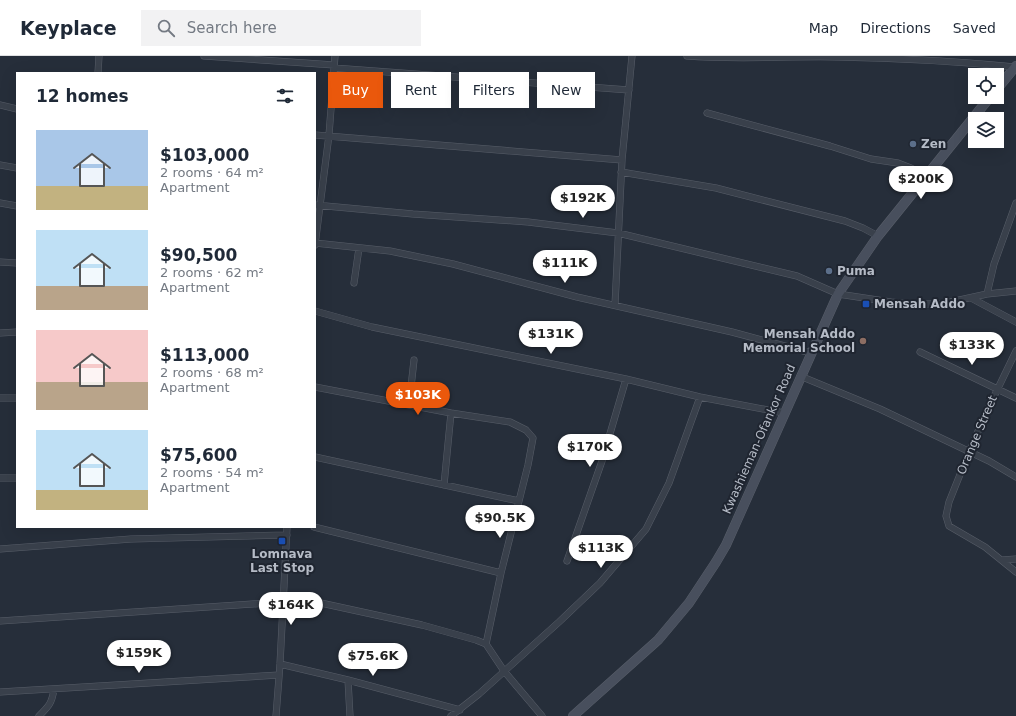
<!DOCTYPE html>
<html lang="en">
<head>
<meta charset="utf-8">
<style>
	body { margin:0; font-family:"DejaVu Sans",sans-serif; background:#f2f2f3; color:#1f2937; height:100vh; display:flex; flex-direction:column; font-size:15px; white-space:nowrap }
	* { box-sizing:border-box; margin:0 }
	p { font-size:13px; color:#747a83 }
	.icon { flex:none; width:22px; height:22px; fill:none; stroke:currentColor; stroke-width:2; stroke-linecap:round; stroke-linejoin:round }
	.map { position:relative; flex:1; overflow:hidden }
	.sheet { position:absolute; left:16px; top:16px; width:300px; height:456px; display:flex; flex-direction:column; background:#fff; border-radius:0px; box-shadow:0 4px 16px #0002 }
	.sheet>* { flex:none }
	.hud { position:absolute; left:328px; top:16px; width:380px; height:36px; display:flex; gap:8px }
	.tools { position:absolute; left:968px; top:12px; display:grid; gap:8px }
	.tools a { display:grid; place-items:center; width:36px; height:36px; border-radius:0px; background:#fff; box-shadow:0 4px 16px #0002; font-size:20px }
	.price { position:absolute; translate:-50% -34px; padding:0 9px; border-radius:14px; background:#fff; color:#222; font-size:13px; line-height:26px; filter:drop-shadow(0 1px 2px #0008) }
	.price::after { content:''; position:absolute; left:50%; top:24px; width:12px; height:9px; margin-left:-6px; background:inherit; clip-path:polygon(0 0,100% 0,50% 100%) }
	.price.on { background:#ea580c; color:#fff }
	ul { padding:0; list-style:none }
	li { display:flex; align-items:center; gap:12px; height:100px; padding:0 20px }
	li span { display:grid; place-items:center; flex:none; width:112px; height:80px; border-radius:0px; color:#555 }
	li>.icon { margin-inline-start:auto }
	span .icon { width:48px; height:48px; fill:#fffc; stroke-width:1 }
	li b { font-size:17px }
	h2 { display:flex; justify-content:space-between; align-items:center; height:48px; padding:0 20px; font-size:17px }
	.pill { padding:0 14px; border-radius:0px; background:#fff; box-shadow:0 4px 16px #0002; font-size:14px; line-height:36px }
	.pill.on { background:#ea580c; color:#fff }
	header { display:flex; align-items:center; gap:24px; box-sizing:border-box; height:56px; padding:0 20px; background:#fff; border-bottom:1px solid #e0e1e3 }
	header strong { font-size:19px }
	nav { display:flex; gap:22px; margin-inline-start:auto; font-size:14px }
	.search { width:280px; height:36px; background:#f2f2f3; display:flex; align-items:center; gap:10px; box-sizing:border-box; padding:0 14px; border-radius:0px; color:#747a83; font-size:15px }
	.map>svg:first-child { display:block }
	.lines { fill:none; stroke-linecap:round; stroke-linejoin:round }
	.street-casing { stroke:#585e69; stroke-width:7 }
	.secondary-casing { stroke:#585e69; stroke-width:10 }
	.street { stroke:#39404b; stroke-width:6 }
	.secondary { stroke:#484f5d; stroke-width:9 }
	.service-dot { fill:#5c6f8a; stroke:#1f2530; stroke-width:1.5 }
	.transit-dot { fill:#1a4fb4; stroke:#1f2530; stroke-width:1.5 }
	.education-dot { fill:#8d6e63; stroke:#1f2530; stroke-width:1.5 }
	.labels { text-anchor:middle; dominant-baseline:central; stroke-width:4; stroke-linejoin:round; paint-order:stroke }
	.poi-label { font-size:12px; font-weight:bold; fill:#b5bbc6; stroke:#1f2530; text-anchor:start }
	.street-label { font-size:12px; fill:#b5bbc6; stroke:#1f2530 }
</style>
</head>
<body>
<header>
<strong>Keyplace</strong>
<div class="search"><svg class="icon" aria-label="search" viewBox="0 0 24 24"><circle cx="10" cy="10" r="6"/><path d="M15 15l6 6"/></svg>Search here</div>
<nav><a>Map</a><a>Directions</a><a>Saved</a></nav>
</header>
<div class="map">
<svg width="1016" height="660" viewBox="0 0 1016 660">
	<rect width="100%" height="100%" fill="#262e3a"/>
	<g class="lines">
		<defs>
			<path id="street" d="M 204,0 L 334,9
				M 687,0 C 737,4 786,0 836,1 C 896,2 955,5 1015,11
				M 334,12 L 629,34
				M 98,17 L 99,0
				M 0,49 L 17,53
				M 707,57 L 830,90 L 871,103 L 898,107 L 911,112 L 926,121
				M 315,79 L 622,104
				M 0,109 L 17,112
				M 621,116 L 716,132 L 845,165 L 863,172 L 878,180
				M 0,147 L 17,150
				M 315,149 L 413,158 L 528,166 L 618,177 L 797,220 L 838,238 L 891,246 L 910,248 L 941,248 L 987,238 L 1016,235
				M 315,187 L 390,195 L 453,208 L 577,241 L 732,276 L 811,297
				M 315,189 L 329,79 L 335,0
				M 0,206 L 17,207
				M 354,227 L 359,192
				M 987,238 L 994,208 L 1016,147
				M 971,242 L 1016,266
				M 615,249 L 622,104 L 632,0
				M 315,255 L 372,271 L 626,323 L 700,341 L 784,357
				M 0,277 L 17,276
				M 1016,295 L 986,357 L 969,396 L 949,446 L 946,460 L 949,470 L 985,491 L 1016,516
				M 920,296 L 1016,342
				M 800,320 L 880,353 L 989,405 L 1016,421
				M 315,331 L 451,357 L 510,366 L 526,374 L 533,382 L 528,409 L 501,517 L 486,588
				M 0,342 L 17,342
				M 409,349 L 414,304
				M 315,401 L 519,445
				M 0,422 L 17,422
				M 444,429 L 451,357
				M 314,471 L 501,517
				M 0,493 L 131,483 L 287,479
				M 1002,504 L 1016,503
				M 567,505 L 602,405 L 626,323
				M 284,539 L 422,569 L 476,584 L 486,588 L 504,615 L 542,660
				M 0,565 L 283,546
				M 280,608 L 348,624 L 460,654
				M 348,624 L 350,660
				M 0,636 L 279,619
				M 39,660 C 49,650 52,647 54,633
				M 276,660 L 280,608 L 287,471
				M 451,660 L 479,638 L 559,566 L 600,527 L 646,473 L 669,427 L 700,341"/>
			<path id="secondary" d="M 997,33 L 1016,10
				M 573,660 L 658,584 L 689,547 L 716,506 L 726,489 L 838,238 L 878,180 L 990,41"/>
		</defs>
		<use href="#street" class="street-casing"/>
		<use href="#secondary" class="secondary-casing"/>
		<use href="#street" class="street"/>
		<use href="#secondary" class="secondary"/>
	</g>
	<g class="service-dot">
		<circle cx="913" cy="88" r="4"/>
		<circle cx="829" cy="215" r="4"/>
	</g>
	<g class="transit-dot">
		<rect x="862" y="244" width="8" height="8" rx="2"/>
		<rect x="278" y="481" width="8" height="8" rx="2"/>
	</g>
	<circle class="education-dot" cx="863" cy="285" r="4"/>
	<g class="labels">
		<g class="poi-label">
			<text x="921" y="88">Zen</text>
			<text x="837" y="215">Puma</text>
			<text x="874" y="248">Mensah Addo</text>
			<text x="855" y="278" text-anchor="end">Mensah Addo<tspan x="855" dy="14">Memorial School</tspan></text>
			<text x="282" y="498" text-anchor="middle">Lomnava<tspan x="282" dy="14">Last Stop</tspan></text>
		</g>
		<g class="street-label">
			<text transform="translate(977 379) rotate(-67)">Orange Street</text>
			<text transform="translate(759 383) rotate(-66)">Kwashieman-Ofankor Road</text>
		</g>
	</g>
</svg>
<div class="tools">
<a><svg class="icon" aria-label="locate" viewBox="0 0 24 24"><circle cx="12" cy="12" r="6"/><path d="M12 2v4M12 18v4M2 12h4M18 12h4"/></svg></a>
<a><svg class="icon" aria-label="layers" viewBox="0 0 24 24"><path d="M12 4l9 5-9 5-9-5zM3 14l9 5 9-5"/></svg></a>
</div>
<b class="price" style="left:921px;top:144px">$200K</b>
<b class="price" style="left:583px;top:163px">$192K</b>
<b class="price" style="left:565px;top:228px">$111K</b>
<b class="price" style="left:551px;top:299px">$131K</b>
<b class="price" style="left:972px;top:310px">$133K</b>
<b class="price on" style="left:418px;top:360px">$103K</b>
<b class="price" style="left:590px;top:412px">$170K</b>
<b class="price" style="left:500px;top:483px">$90.5K</b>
<b class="price" style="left:601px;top:513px">$113K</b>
<b class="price" style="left:291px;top:570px">$164K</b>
<b class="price" style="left:139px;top:618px">$159K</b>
<b class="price" style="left:373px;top:621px">$75.6K</b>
<div class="hud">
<a class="pill on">Buy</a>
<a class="pill">Rent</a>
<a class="pill">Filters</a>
<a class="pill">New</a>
</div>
<section class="sheet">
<h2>12 homes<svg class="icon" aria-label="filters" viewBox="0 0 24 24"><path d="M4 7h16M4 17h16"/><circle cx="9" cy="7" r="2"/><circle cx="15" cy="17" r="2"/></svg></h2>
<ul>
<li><span style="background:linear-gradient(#a9c7e8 70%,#c2b280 0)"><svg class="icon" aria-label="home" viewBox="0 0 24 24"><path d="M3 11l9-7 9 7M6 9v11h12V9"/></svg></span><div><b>$103,000</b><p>2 rooms · 64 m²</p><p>Apartment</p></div></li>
<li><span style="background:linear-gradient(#bfe0f5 70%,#b9a48a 0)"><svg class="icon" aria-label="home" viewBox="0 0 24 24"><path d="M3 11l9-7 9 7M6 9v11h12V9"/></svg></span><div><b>$90,500</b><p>2 rooms · 62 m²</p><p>Apartment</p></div></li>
<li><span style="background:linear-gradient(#f6c9c9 65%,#b9a48a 0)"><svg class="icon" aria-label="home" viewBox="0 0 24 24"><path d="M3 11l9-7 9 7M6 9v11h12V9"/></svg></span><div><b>$113,000</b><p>2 rooms · 68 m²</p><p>Apartment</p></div></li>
<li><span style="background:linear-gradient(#bfe0f5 75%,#c2b280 0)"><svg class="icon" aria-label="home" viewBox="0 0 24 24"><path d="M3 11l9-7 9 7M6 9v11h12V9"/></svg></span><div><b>$75,600</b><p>2 rooms · 54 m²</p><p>Apartment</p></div></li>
</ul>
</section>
</div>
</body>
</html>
